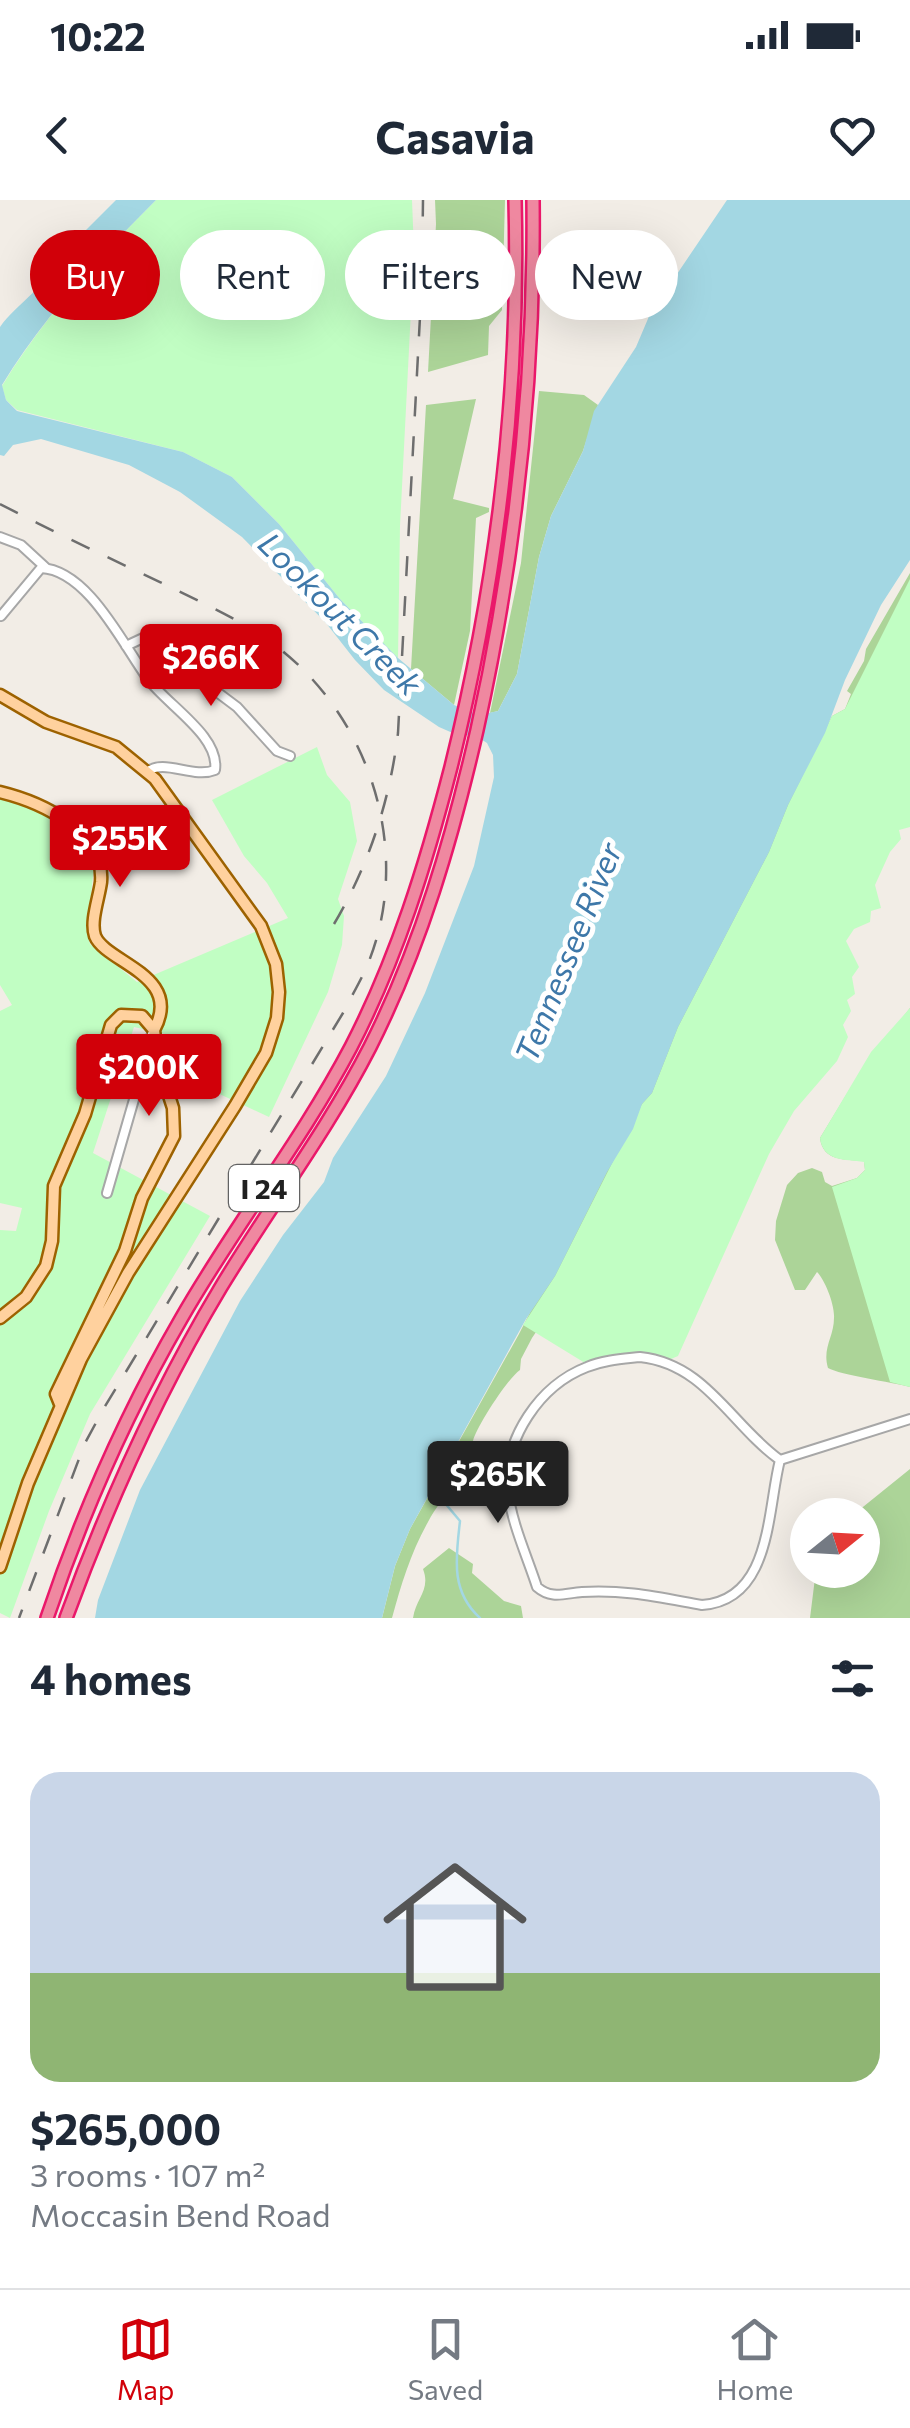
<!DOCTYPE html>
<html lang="en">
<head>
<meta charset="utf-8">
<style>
	body { margin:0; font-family:Commissioner,sans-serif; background:#f2f2f3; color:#1f2937; height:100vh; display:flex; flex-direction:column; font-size:38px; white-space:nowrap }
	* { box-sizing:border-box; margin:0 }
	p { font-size:32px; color:#747a83 }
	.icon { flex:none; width:55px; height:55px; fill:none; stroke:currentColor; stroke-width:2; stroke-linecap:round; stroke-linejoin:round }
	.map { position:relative; height:1418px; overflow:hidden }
	.drawer { display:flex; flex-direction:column; background:#fff; flex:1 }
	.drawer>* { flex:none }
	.guide { position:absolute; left:30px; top:30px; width:850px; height:90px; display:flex; gap:20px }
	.needle { width:65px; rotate:72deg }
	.tools { position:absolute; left:790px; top:1298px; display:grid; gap:20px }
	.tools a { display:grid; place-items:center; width:90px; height:90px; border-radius:50%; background:#fff; box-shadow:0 10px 40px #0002; font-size:50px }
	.price { position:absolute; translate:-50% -85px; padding:0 22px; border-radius:10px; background:#d10009; color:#fff; font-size:32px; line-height:65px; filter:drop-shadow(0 2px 5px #0008) }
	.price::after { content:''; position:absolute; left:50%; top:60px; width:30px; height:22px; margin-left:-15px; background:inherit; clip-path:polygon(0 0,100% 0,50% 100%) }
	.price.on { background:#222; color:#fff }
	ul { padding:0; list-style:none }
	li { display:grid; align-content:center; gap:20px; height:530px; padding:0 30px }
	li+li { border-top:2px solid #e0e1e3 }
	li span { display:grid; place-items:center; height:310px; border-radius:30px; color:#555 }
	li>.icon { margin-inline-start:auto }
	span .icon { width:180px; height:180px; fill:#fffc; stroke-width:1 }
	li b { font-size:42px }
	h2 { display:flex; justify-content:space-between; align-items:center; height:120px; padding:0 30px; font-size:42px }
	.tag { padding:0 35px; border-radius:45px; background:#fff; box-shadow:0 10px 40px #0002; font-size:35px; line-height:90px }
	.tag.on { background:#d10009; color:#fff }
	.status { display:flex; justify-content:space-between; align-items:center; height:70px; padding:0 50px; background:#fff; direction:ltr }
	.status svg { height:28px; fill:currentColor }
	header { display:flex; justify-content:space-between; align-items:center; height:130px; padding:0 30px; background:#fff; font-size:45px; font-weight:700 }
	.tabs { display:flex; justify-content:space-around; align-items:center; height:140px; border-top:2px solid #e0e1e3; background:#fff; font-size:28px; color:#747a83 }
	.tabs a { display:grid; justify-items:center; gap:5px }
	.tabs .on { color:#d10009 }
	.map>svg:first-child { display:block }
	.forest { fill:#acd498 }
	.park { fill:#c1fec3 }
	.water { fill:#a3d7e3 }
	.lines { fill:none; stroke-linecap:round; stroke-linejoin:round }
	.stream { stroke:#a3d7e3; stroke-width:2.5 }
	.minor-casing { stroke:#a7a7a7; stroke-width:12 }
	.major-casing { stroke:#9d6200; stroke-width:15 }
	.highway-casing { stroke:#ea186a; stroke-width:16 }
	.minor { stroke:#fff; stroke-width:8 }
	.major { stroke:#ffd19e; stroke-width:10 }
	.highway { stroke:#ef88a0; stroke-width:11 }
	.rail { stroke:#6e6e6e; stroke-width:2.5; stroke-dasharray:20 20; stroke-linecap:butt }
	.labels { text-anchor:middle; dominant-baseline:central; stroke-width:10; stroke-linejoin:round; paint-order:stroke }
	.shield { fill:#fff; stroke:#636363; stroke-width:2.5 }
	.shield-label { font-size:28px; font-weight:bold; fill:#202020 }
	.water-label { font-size:32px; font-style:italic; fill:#3e78a9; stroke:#fff }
</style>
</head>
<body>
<div class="status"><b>10:22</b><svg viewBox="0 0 49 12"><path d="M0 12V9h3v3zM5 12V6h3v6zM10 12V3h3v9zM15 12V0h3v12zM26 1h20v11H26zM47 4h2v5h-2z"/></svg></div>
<header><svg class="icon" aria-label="back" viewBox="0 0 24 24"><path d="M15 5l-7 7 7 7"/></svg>Casavia<svg class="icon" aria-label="heart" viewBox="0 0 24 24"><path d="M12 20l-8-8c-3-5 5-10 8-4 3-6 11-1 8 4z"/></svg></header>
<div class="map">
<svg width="910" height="1418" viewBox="0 0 910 1418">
	<rect width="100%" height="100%" fill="#f2ede6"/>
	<path class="forest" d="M 435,0 L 505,0 L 502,110 L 489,126 L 488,155 L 428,172 L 436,24 Z
		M 539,191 L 584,195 L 598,205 L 583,251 L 551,316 L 539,357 L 517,474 L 498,511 L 490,513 L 521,363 Z
		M 476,199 L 453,299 L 489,308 L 489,312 L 476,318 L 470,431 L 454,505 L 411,469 L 426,205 Z
		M 910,373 L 910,574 L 532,1138 L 521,1159 L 520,1170 C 507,1179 476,1228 473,1241 C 462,1251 459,1268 453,1282 C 446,1296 435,1308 428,1322 C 411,1352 401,1385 392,1418 L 382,1418 L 395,1366 L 410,1329 L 519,1134 L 832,516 L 845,509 L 851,494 L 847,491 L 864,461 L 866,449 Z
		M 910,808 L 910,1187 C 892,1182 840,1175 828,1168 C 822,1148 834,1137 834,1118 C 835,1105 825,1080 817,1072 L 805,1090 L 795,1090 L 775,1040 L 776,1021 L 787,985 L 798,973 L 812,968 L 822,972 L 825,982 L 832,986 L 857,978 L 865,970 L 864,961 C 845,959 823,962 820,938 L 859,874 Z
		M 910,1269 L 910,1418 L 810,1418 L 816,1370 L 862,1370 L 862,1315 L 853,1315 Z
		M 449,1348 L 473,1364 L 472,1373 L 504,1401 L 521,1406 L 523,1418 L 413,1418 C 416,1398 431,1390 423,1369 Z"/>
	<path class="park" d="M 156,0 L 412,0 L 414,51 L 400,326 L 398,458 L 340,399 L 279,324 L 232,277 L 183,252 L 17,210 L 6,200 L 2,186 C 43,118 100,56 156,0 Z
		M 910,379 L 910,627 L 899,630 L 901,639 L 890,652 L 875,685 L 881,708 L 871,711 L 870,722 L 854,729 L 846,741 L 859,767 L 852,777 L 855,794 L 847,800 L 851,811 L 843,825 L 848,837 L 837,861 L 794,911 L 769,954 L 678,1156 L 671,1159 L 633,1153 L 585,1163 L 523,1125 L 555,1076 L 642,904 L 652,893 L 678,827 L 769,652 L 788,605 L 832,516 L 845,509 Z
		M 317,547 L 327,575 L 350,602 L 357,641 L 338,699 L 344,716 L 342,745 L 328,792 L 269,917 L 185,878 L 174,836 L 134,827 L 93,953 L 210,1016 L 90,1214 L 49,1311 L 10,1418 L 0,1413 L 0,1030 L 16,1031 L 22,1008 L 0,1003 L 0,811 L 12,805 L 0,785 L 0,597 L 44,614 L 90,654 L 94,667 L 87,732 L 90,744 L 137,782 L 288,718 L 267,683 L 244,656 L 212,600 Z
		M 910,808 L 910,1187 L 890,1182 L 832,987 L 857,978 L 865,970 L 864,962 C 845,959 823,962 820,938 L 871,852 Z"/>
	<path class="water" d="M 116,0 L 156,0 C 100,56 43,118 2,185 L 6,200 L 17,211 L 183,252 L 232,277 L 279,324 L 340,399 L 398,458 L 454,505 L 479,515 L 498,511 L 517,474 L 539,357 L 551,316 L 583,251 L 594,211 L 636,147 L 650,114 L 727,0 L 910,0 L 910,360 L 881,405 L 845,480 L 825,533 L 788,605 L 769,652 L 678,827 L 652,893 L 642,904 L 633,929 L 607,972 L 555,1076 L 526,1119 L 410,1329 L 395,1366 L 382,1418 L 95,1418 L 98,1400 L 140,1290 L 240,1101 L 283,1035 L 324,982 L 333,958 L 386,876 L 425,793 L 474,666 L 494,577 L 493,555 L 487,543 L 476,536 L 455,534 L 439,527 L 384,490 L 355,460 L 326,423 L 242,337 L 180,292 L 129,265 L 41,239 L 13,245 L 4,256 L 0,255 L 0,127 C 20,98 69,74 63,33 L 68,30 L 84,32 Z"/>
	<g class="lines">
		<path class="stream" d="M 427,1295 L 444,1302 L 460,1321 C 456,1357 450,1391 480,1418"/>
		<defs>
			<path id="minor" d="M 0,337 L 21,345 L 46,368
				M 1,416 L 41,368 C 88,370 123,445 148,479 C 167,505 220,536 215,570 C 193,579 164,558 147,572
				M 126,446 L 143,438 L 156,439 L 193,474 L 237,507 L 277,551 L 290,556
				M 107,993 L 135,896 L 144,851 L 154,830
				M 640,1157 C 706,1164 731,1225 780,1260 C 767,1310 772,1400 702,1405 C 662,1398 624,1389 582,1392 C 565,1393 552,1400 537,1387 C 527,1356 511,1322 508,1290 C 503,1239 540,1185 587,1167 C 604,1160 622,1159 640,1157 Z
				M 780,1260 L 910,1219"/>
			<path id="major" d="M 0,495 L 46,522 L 116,547 L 155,579 L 261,726 L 276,764 L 279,792 L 277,818 L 266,853 L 235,906 L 128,1073 L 81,1159 L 28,1283 L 0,1367
				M 0,592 C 41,602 105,631 101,682 C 99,698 90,721 95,736 C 106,763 184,775 154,830
				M 0,1118 L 26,1097 L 46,1066 L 52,1041 L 54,986 L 85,914 L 111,825 L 121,815 L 142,816 L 154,830 L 158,862 L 173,908 L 174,936 L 142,998 L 125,1051 L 56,1194 L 60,1204"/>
			<path id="highway" d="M 47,1418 C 82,1314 126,1214 181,1119 C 234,1026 301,942 351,847 C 397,758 426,664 451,567 C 497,382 520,191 515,0
				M 66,1418 C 108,1303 158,1192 221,1087 C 270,1006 327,931 370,847 C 421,746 452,639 477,530 C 516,354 535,180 533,0"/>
		</defs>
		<use href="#minor" class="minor-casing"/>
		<use href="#major" class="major-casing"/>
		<use href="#highway" class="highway-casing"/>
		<use href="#minor" class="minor"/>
		<use href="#major" class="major"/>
		<use href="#highway" class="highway"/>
		<path class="rail" d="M 0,304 C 54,332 109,358 164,384 C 202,403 242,420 276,446 C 371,518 414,654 367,766 C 360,782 351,797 343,813 L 104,1208 L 85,1243 L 19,1418
			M 334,724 C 369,665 390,600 398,533 L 422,79 L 423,0"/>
	</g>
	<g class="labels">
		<rect class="shield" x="229" y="965" width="70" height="46" rx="8"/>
		<g class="shield-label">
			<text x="264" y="988">I 24</text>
		</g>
		<g class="water-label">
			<text transform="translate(341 413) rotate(45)">Lookout Creek</text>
			<text transform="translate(567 752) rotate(-68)">Tennessee River</text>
		</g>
	</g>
</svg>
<div class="tools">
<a><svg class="needle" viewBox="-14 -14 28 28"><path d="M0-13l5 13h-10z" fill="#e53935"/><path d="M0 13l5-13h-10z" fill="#747a83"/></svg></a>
</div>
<b class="price" style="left:211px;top:509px">$266K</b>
<b class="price" style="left:120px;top:690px">$255K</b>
<b class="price" style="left:149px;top:919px">$200K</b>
<b class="price on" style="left:498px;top:1326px">$265K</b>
<div class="guide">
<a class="tag on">Buy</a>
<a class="tag">Rent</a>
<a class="tag">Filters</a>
<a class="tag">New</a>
</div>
</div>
<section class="drawer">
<h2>4 homes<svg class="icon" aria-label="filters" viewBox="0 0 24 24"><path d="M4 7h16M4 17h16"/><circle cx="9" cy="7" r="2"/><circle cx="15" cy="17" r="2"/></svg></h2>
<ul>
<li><span style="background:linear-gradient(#c9d6e8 65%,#8fb573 0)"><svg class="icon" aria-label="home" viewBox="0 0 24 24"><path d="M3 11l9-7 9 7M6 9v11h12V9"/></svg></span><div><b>$265,000</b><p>3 rooms · 107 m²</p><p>Moccasin Bend Road</p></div></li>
</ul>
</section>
<nav class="tabs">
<a class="on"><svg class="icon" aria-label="map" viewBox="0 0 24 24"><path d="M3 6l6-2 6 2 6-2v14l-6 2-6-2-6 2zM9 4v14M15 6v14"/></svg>Map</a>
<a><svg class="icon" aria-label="saved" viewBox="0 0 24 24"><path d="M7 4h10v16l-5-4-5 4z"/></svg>Saved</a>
<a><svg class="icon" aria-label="home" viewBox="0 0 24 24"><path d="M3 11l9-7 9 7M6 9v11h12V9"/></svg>Home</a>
</nav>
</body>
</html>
